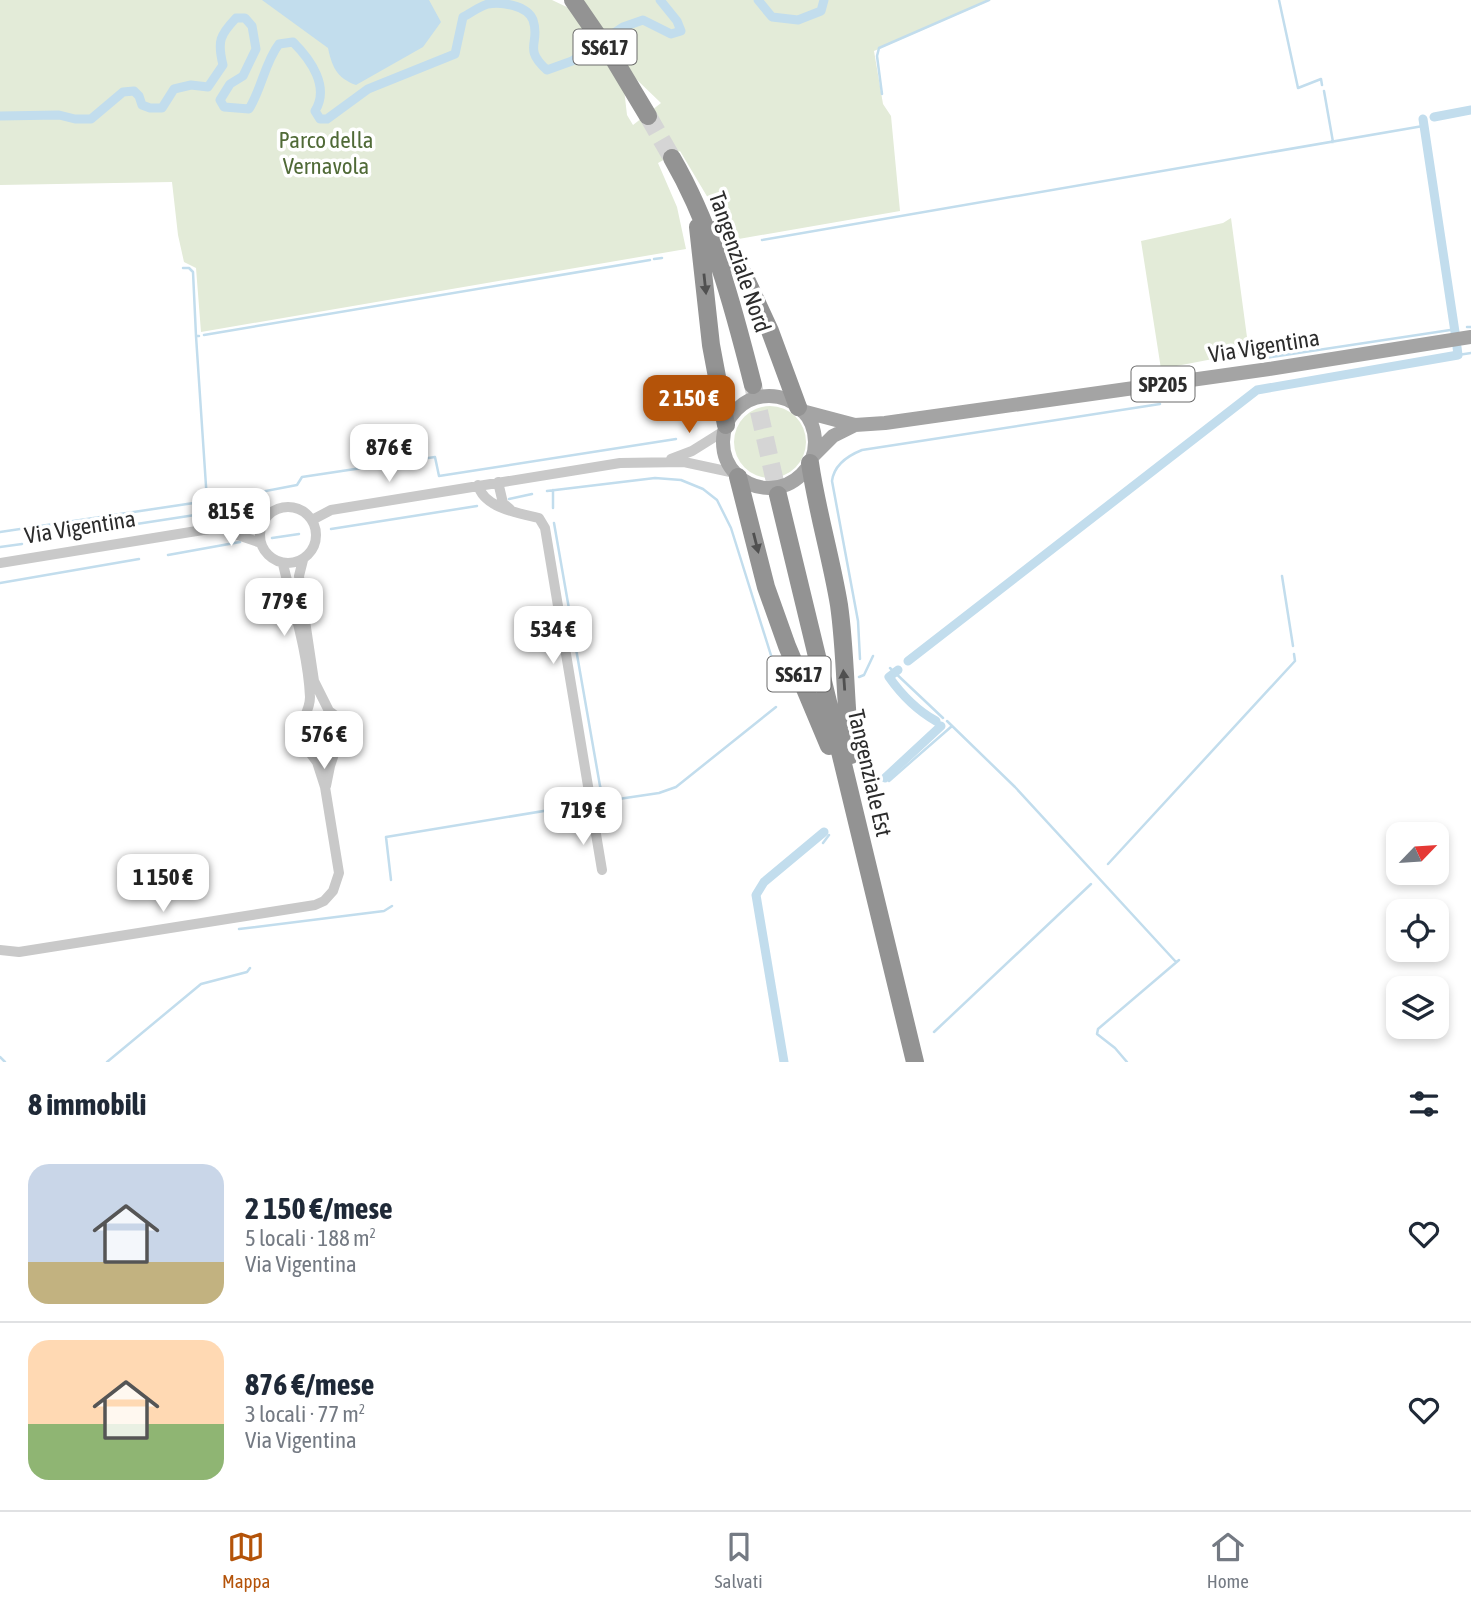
<!DOCTYPE html>
<html lang="it">
<head>
<meta charset="utf-8">
<style>
	body { margin:0; font-family:"Asap Condensed",sans-serif; background:#f6f6f7; color:#1f2937; height:100vh; display:flex; flex-direction:column; font-size:26px; white-space:nowrap }
	* { box-sizing:border-box; margin:0 }
	p { font-size:23px; color:#747a83 }
	.icon { flex:none; width:38px; height:38px; fill:none; stroke:currentColor; stroke-width:2; stroke-linecap:round; stroke-linejoin:round }
	.map { position:relative; height:1062px; overflow:hidden }
	.side { display:flex; flex-direction:column; background:#fff; flex:1 }
	.side>* { flex:none }
	.needle { width:46px; rotate:65deg }
	.fabs { position:absolute; left:1386px; top:822px; display:grid; gap:14px }
	.fabs a { display:grid; place-items:center; width:63px; height:63px; border-radius:14px; background:#fff; box-shadow:0 4px 10px #0003; font-size:35px }
	.price { position:absolute; translate:-50% -60px; padding:0 16px; border-radius:14px; background:#fff; color:#222; font-size:23px; line-height:46px; filter:drop-shadow(0 2px 4px #0008) }
	.price::after { content:''; position:absolute; left:50%; top:42px; width:21px; height:16px; margin-left:-10px; background:inherit; clip-path:polygon(0 0,100% 0,50% 100%) }
	.price.on { background:#b45309; color:#fff }
	ul { padding:0; list-style:none }
	li { display:flex; align-items:center; gap:21px; height:175px; padding:0 28px }
	li+li { border-top:2px solid #e0e1e3 }
	li span { display:grid; place-items:center; flex:none; width:196px; height:140px; border-radius:21px; color:#555 }
	li>.icon { margin-inline-start:auto }
	span .icon { width:84px; height:84px; fill:#fffc; stroke-width:1 }
	li b { font-size:30px }
	h2 { display:flex; justify-content:space-between; align-items:center; height:84px; padding:0 28px; font-size:30px }
	.menu { display:flex; justify-content:space-around; align-items:center; height:98px; border-top:2px solid #e0e1e3; background:#fff; font-size:19px; color:#747a83 }
	.menu a { display:grid; justify-items:center; gap:4px }
	.menu .on { color:#b45309 }
	.map>svg:first-child { display:block }
	.green { fill:#e3ebd8 }
	.water { fill:#c2dded }
	.lines { fill:none; stroke-linecap:round; stroke-linejoin:round }
	.stream { stroke:#c2dded; stroke-width:2.5 }
	.canal { stroke:#c2dded; stroke-width:9 }
	.highway-tunnel { stroke:#d5d5d5; stroke-width:18; stroke-dasharray:18 9; stroke-linecap:butt }
	.minor { stroke:#c9c9c9; stroke-width:10 }
	.major { stroke:#a4a4a4; stroke-width:14 }
	.highway { stroke:#939393; stroke-width:18 }
	.oneway { fill:#505050 }
	.labels { text-anchor:middle; dominant-baseline:central; stroke-width:7; stroke-linejoin:round; paint-order:stroke }
	.shield { fill:#fff; stroke:#6b6b6b; stroke-width:2 }
	.shield-label { font-size:21px; font-weight:bold; fill:#2c2c2c }
	.park-label { font-size:23px; fill:#506a37; stroke:#fff }
	.street-label { font-size:23px; fill:#2c2c2c; stroke:#fff }
</style>
</head>
<body>
<div class="map">
<svg width="1471" height="1062" viewBox="0 0 1471 1062">
	<rect width="100%" height="100%" fill="#fff"/>
	<path class="green" d="M 0,0 L 552,0 L 571,9 L 624,89 L 627,115 L 633,125 L 661,103 L 635,78 L 583,0 L 991,0 L 874,51 L 883,104 L 891,116 L 900,211 L 733,240 L 680,151 L 658,163 L 677,207 L 686,249 L 201,332 L 196,268 L 184,262 L 178,235 L 172,182 L 0,185 Z
		M 1231,218 L 1249,352 L 1161,369 L 1141,241 L 1223,223 Z
		M734 442a36 36 0 1 1 72 0a36 36 0 1 1-72 0Z"/>
	<path class="water" d="M 262,0 L 429,0 L 441,22 L 423,47 L 356,85 C 337,78 332,67 328,48 Z"/>
	<g class="lines">
		<path class="stream" d="M 1279,0 L 1298,88 L 1321,79 L 1322,85
			M 1324,91 L 1333,142
			M 882,94 L 877,56 L 879,48 L 989,0
			M 762,240 L 1423,126
			M 654,259 L 662,258
			M 183,268 L 189,268 L 193,272 L 196,336 L 199,336
			M 1467,327 L 1471,327
			M 204,335 L 650,260
			M 1458,355 L 1471,353
			M 1258,359 L 1457,329
			M 547,491 L 655,478 L 681,480 L 703,489 L 717,500 L 731,528 L 780,684 L 786,685
			M 509,499 L 532,494
			M 214,501 L 297,485 L 302,477 L 435,457 L 439,476 L 676,439
			M 553,508 L 553,490
			M 214,512 L 234,508
			M 554,523 L 600,786 L 605,801 L 659,793 L 676,787 L 776,707
			M 331,529 L 477,506
			M 91,531 L 208,513
			M 0,532 L 207,501 L 196,336
			M 272,538 L 299,534
			M 0,547 L 22,544
			M 168,555 L 240,542
			M 1282,576 L 1293,646
			M 0,583 L 139,559
			M 860,659 L 858,621 L 832,481 C 834,465 847,456 862,450 L 1160,404
			M 890,668 L 943,718
			M 859,677 L 864,675 L 873,656
			M 947,721 L 1015,787 L 1176,962
			M 889,781 L 952,726
			M 823,843 L 829,835
			M 1108,864 L 1295,661 L 1294,654
			M 391,880 L 386,837 L 574,806
			M 239,929 L 384,911 L 392,906
			M 934,1032 L 1091,884
			M 0,1057 L 5,1062
			M 107,1062 L 201,984 L 247,972 L 250,968
			M 1127,1062 L 1115,1048 L 1097,1034 L 1098,1029 L 1179,960"/>
		<path class="canal" d="M 758,0 L 772,17 L 798,20 L 821,11 L 824,0
			M 0,116 L 59,115 L 75,119 L 91,119 L 123,92 L 134,91 L 139,96 L 142,105 L 150,108 L 162,108 L 174,89 L 191,85 L 208,87 L 223,65 C 217,41 220,35 236,18 L 245,18 L 252,26 L 256,49 L 243,76 L 230,84 L 220,100 L 224,107 L 249,109 C 262,88 265,62 279,44 L 293,42 C 311,60 330,87 315,111 L 320,119 L 327,119 L 368,89 L 455,54 L 463,17 C 471,13 480,6 488,4 C 502,2 527,5 533,20 C 541,43 522,48 547,70 L 572,61 L 623,27 L 643,20 L 671,34 L 681,31 L 677,21 L 660,0
			M 1434,117 L 1471,110
			M 1423,119 L 1455,332
			M 908,661 L 1257,390 L 1458,355 L 1457,347
			M 898,670 L 889,677 C 901,694 918,711 936,721
			M 885,778 L 941,726
			M 784,1062 L 756,895 L 764,882 L 824,832"/>
		<path class="highway-tunnel" d="M 648,116 L 672,158
			M 753,385 L 778,495"/>
		<path class="minor" d="M 671,459 L 692,451 L 724,431
			M 498,482 L 503,503 L 510,509
			M 478,485 C 484,508 518,513 539,518 L 545,528 L 602,870
			M260 535a28 28 0 1 1 56 0a28 28 0 1 1-56 0Z
			M 312,520 L 331,510 L 620,463 L 684,462 L 735,473
			M 229,532 L 261,543
			M 303,560 L 299,576 L 301,594 L 314,681 L 329,711 L 340,719 L 344,733 L 343,740 L 335,751 L 330,766 L 326,786
			M 0,563 L 209,529 L 261,527
			M 0,950 L 19,952 L 315,905 L 324,901 L 333,891 L 339,873 L 325,787 L 317,762 L 299,738 C 298,722 310,714 310,697 C 308,653 293,607 283,564"/>
		<path class="major" d="M723 442a46 46 0 1 1 92 0a46 46 0 1 1-92 0Z
			M 802,411 L 855,425 L 885,423 L 1269,369 L 1471,337
			M 813,456 L 833,436 L 855,425"/>
		<path class="highway" d="M 573,0 L 615,61 L 648,116
			M 672,158 C 713,229 733,306 753,385
			M 698,227 L 711,345 L 726,425
			M 715,230 L 745,277 L 770,331 L 798,407
			M 810,463 C 817,511 831,557 839,605 C 846,654 845,706 851,755
			M 738,477 L 766,587 L 787,646 L 829,746
			M 778,495 L 915,1062"/>
	</g>
	<defs><path id="oneway-solid" d="M-6-.8H1V-3.2L6.5 0L1 3.2V.8H-6Z" transform="scale(1.75)"/></defs>
	<g class="oneway">
		<use href="#oneway-solid" transform="translate(705 284) rotate(84)"/>
		<use href="#oneway-solid" transform="translate(756 543) rotate(76)"/>
		<use href="#oneway-solid" transform="translate(844 680) rotate(-94)"/>
	</g>
	<g class="labels">
		<g class="shield">
			<rect x="573.5" y="29.5" width="63" height="35" rx="5"/>
			<rect x="1131.5" y="366.5" width="63" height="35" rx="5"/>
			<rect x="767.5" y="656.5" width="63" height="35" rx="5"/>
		</g>
		<g class="shield-label">
			<text x="605" y="47">SS617</text>
			<text x="1163" y="384">SP205</text>
			<text x="799" y="674">SS617</text>
		</g>
		<g class="park-label">
			<text x="326" y="140">Parco della<tspan x="326" dy="26">Vernavola</tspan></text>
		</g>
		<g class="street-label">
			<text transform="translate(740 262) rotate(71)">Tangenziale Nord</text>
			<text transform="translate(1264 346) rotate(-9)">Via Vigentina</text>
			<text transform="translate(80 527) rotate(-9)">Via Vigentina</text>
			<text transform="translate(870 773) rotate(77)">Tangenziale Est</text>
		</g>
	</g>
</svg>
<div class="fabs">
<a><svg class="needle" viewBox="-14 -14 28 28"><path d="M0-13l5 13h-10z" fill="#e53935"/><path d="M0 13l5-13h-10z" fill="#747a83"/></svg></a>
<a><svg class="icon" aria-label="locate" viewBox="0 0 24 24"><circle cx="12" cy="12" r="6"/><path d="M12 2v4M12 18v4M2 12h4M18 12h4"/></svg></a>
<a><svg class="icon" aria-label="layers" viewBox="0 0 24 24"><path d="M12 4l9 5-9 5-9-5zM3 14l9 5 9-5"/></svg></a>
</div>
<b class="price on" style="left:689px;top:435px">2 150 €</b>
<b class="price" style="left:389px;top:484px">876 €</b>
<b class="price" style="left:231px;top:548px">815 €</b>
<b class="price" style="left:284px;top:638px">779 €</b>
<b class="price" style="left:553px;top:666px">534 €</b>
<b class="price" style="left:324px;top:771px">576 €</b>
<b class="price" style="left:583px;top:847px">719 €</b>
<b class="price" style="left:163px;top:914px">1 150 €</b>
</div>
<section class="side">
<h2>8 immobili<svg class="icon" aria-label="filters" viewBox="0 0 24 24"><path d="M4 7h16M4 17h16"/><circle cx="9" cy="7" r="2"/><circle cx="15" cy="17" r="2"/></svg></h2>
<ul>
<li><span style="background:linear-gradient(#c9d6e8 70%,#c2b280 0)"><svg class="icon" aria-label="home" viewBox="0 0 24 24"><path d="M3 11l9-7 9 7M6 9v11h12V9"/></svg></span><div><b>2 150 €/mese</b><p>5 locali · 188 m²</p><p>Via Vigentina</p></div><svg class="icon" aria-label="heart" viewBox="0 0 24 24"><path d="M12 20l-8-8c-3-5 5-10 8-4 3-6 11-1 8 4z"/></svg></li>
<li><span style="background:linear-gradient(#ffd9b3 60%,#8fb573 0)"><svg class="icon" aria-label="home" viewBox="0 0 24 24"><path d="M3 11l9-7 9 7M6 9v11h12V9"/></svg></span><div><b>876 €/mese</b><p>3 locali · 77 m²</p><p>Via Vigentina</p></div><svg class="icon" aria-label="heart" viewBox="0 0 24 24"><path d="M12 20l-8-8c-3-5 5-10 8-4 3-6 11-1 8 4z"/></svg></li>
</ul>
</section>
<nav class="menu">
<a class="on"><svg class="icon" aria-label="map" viewBox="0 0 24 24"><path d="M3 6l6-2 6 2 6-2v14l-6 2-6-2-6 2zM9 4v14M15 6v14"/></svg>Mappa</a>
<a><svg class="icon" aria-label="saved" viewBox="0 0 24 24"><path d="M7 4h10v16l-5-4-5 4z"/></svg>Salvati</a>
<a><svg class="icon" aria-label="home" viewBox="0 0 24 24"><path d="M3 11l9-7 9 7M6 9v11h12V9"/></svg>Home</a>
</nav>
</body>
</html>
